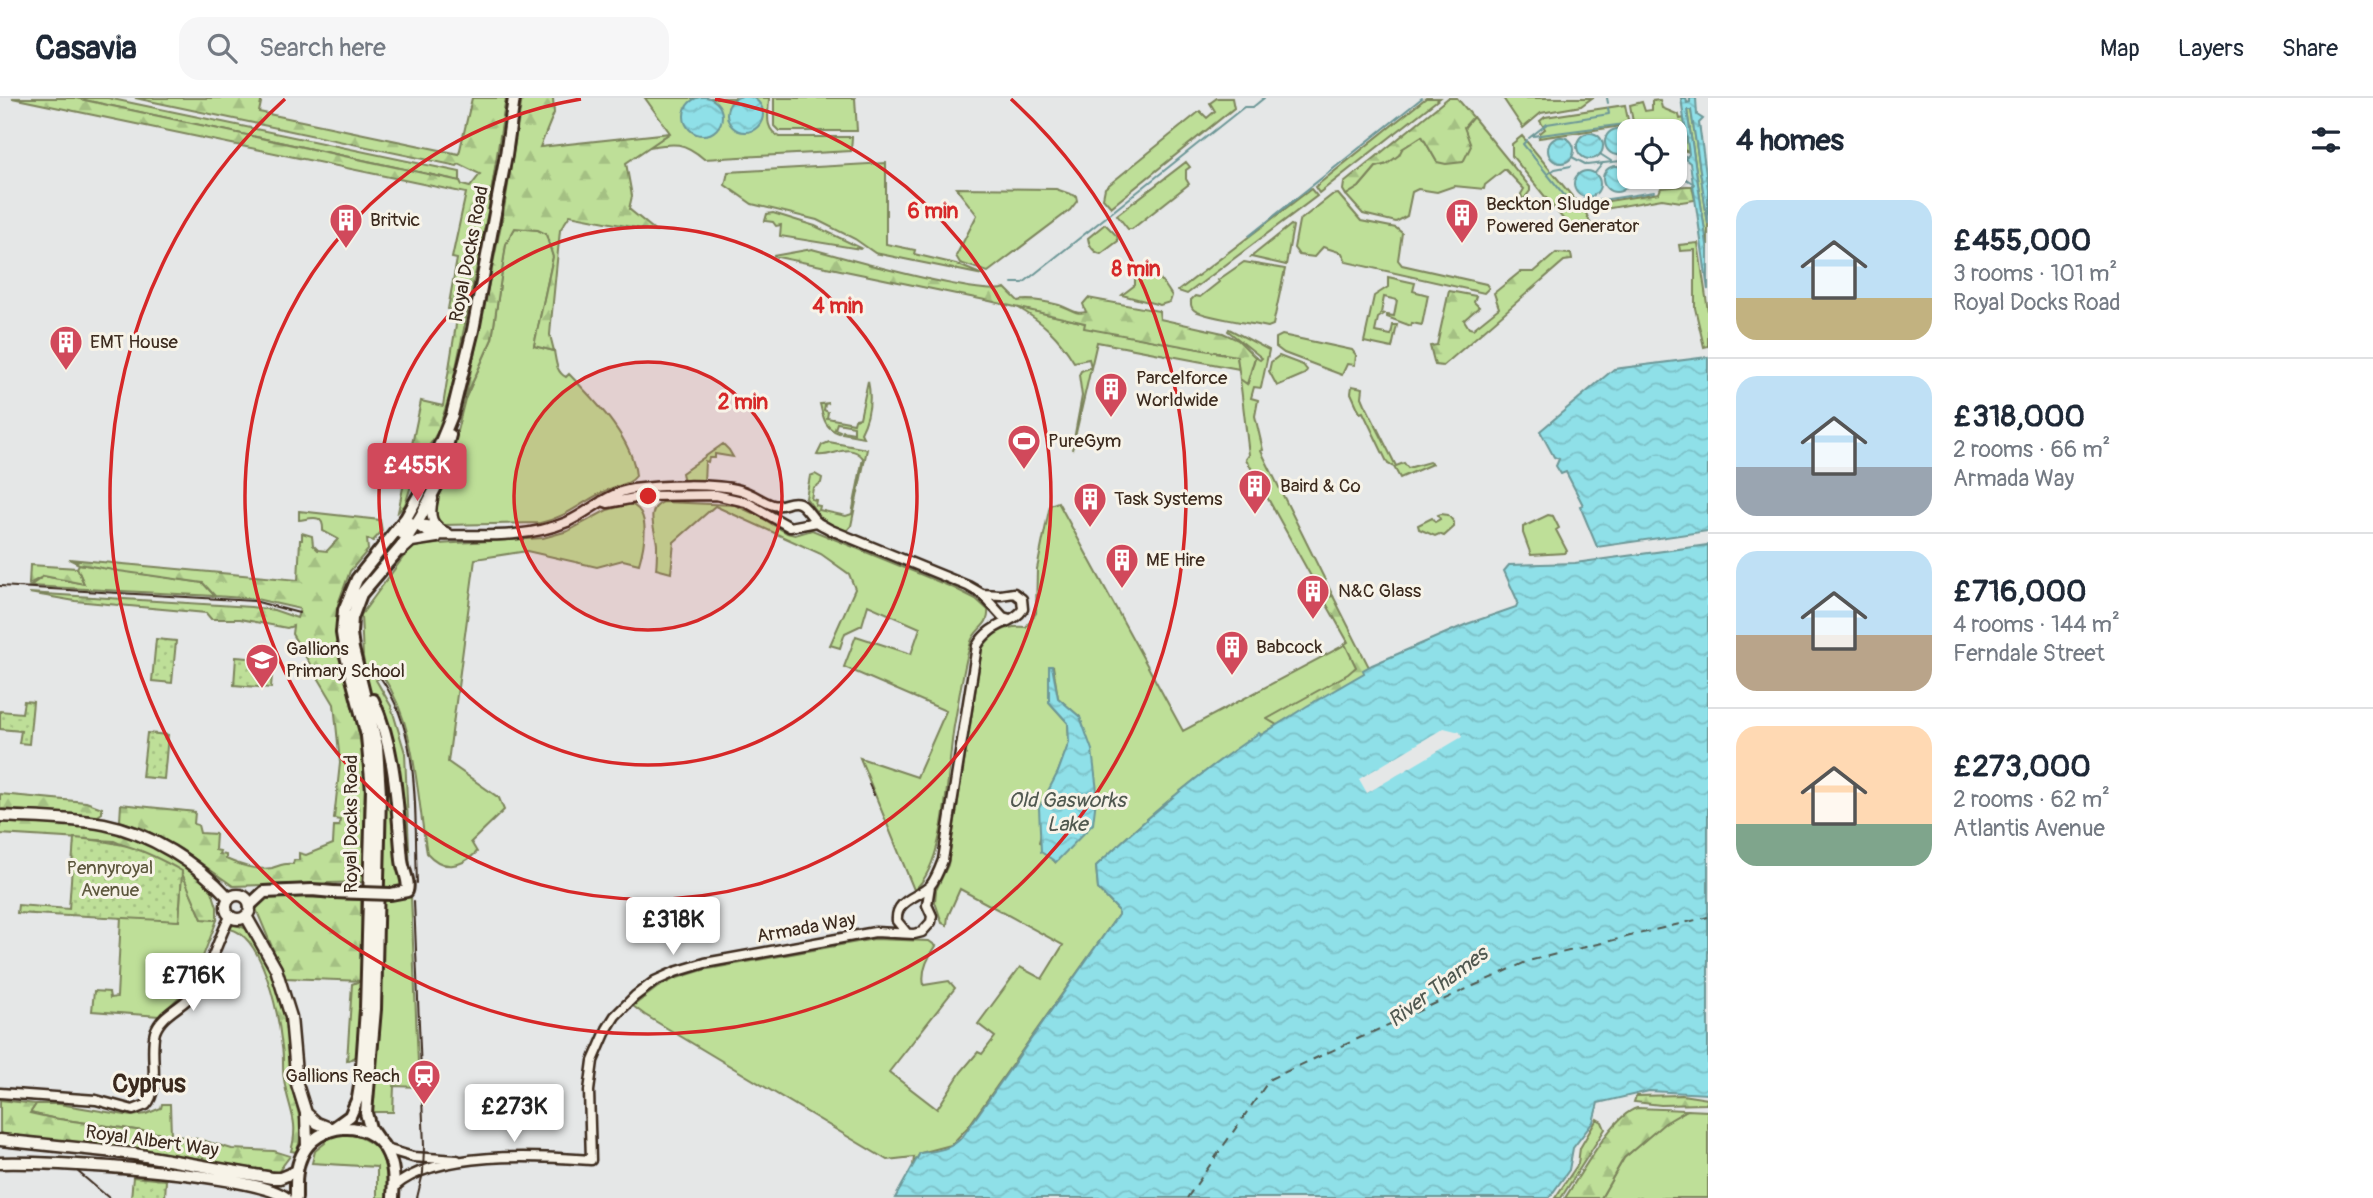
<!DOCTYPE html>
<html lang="en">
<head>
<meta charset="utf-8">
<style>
	body { margin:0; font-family:Pangolin,sans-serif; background:#f6f6f7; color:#1f2937; height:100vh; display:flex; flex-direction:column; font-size:26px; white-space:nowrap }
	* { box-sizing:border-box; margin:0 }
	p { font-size:23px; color:#747a83 }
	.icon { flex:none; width:38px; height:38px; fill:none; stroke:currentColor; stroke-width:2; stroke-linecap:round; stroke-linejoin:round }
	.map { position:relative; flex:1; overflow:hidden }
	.drawer { display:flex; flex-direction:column; background:#fff; width:665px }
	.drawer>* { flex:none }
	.controls { position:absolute; left:1617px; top:21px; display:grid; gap:14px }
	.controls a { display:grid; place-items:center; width:70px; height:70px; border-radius:14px; background:#fff; box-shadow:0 2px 5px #0004; font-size:35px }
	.price { position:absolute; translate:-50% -60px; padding:0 16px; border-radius:7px; background:#fff; color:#222; font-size:23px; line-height:46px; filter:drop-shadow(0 2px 4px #0008) }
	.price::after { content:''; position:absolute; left:50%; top:42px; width:21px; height:16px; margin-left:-10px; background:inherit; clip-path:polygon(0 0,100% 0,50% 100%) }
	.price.on { background:#d1495b; color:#fff }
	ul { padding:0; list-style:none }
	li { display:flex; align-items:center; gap:21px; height:175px; padding:0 28px }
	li+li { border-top:2px solid #e0e1e3 }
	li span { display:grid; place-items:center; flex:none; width:196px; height:140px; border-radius:21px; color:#555 }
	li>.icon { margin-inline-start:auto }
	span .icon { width:84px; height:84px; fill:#fffc; stroke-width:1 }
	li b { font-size:30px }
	h2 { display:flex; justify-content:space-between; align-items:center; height:84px; padding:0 28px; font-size:30px }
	header { display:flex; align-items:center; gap:42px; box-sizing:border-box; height:98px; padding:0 35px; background:#fff; border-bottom:2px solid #e0e1e3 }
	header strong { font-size:33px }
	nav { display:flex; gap:38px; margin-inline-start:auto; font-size:24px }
	.search { width:490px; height:63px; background:#f6f6f7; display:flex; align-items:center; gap:18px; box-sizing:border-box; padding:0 24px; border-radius:21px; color:#747a83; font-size:26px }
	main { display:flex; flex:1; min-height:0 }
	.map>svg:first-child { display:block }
	.grass { fill:#bedf98; stroke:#7c845b; stroke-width:2; fill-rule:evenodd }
	.forest { fill:url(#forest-firs); stroke:#7c845b; stroke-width:2 }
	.park { fill:url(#park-dots); stroke:#7c845b; stroke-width:2 }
	.water { fill:url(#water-waves); stroke:#6d9797; stroke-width:2 }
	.pier { fill:#e5e7e7 }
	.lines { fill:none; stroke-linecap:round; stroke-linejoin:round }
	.stream { stroke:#6d9797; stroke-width:2 }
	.ferry { stroke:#505850; stroke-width:2; stroke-dasharray:9 7; stroke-linecap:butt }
	.minor-casing { stroke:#3b2a1e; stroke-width:13 }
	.major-casing { stroke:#3b2a1e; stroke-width:15 }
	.highway-casing { stroke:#3b2a1e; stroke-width:16 }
	.minor { stroke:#f7f3e8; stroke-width:8 }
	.major { stroke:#f7f3e8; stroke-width:10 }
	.highway { stroke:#f7f3e8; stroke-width:10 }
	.tram { stroke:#3b2a1e; stroke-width:2 }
	.highway-bridge-casing { stroke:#3b2a1e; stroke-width:16; stroke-linecap:butt }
	.highway-bridge { stroke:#f7f3e8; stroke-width:10 }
	.ring { fill:none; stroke:#d62828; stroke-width:3.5 }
	.labels { text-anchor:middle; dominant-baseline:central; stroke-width:6; stroke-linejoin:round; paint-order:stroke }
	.poi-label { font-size:19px; fill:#3b2a1e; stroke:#f7f3e8; text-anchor:start }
	.street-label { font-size:19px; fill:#3b2a1e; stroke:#f7f3e8 }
	.park-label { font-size:19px; fill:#5c573c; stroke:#f7f3e8 }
	.water-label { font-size:21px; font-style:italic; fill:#505850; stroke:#f7f3e8 }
	.district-label { font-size:26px; font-weight:bold; fill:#3b2a1e; stroke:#f7f3e8 }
	.centre { fill:#d62828; stroke:#f7f3e8; stroke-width:3.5 }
	.ring-label { font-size:21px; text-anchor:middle; font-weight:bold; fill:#d62828; stroke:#f7f3e8; stroke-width:6; stroke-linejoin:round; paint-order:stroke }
</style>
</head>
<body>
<header>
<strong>Casavia</strong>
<div class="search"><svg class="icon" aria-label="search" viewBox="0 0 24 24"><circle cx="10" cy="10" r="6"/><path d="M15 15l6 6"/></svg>Search here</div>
<nav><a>Map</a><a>Layers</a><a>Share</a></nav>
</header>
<main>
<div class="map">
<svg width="1708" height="1100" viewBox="0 0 1708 1100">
	<defs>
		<pattern id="forest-firs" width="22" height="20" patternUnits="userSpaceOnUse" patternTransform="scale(1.75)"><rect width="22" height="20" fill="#bedf98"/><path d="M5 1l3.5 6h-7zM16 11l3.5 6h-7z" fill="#a4c083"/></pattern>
		<pattern id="park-dots" width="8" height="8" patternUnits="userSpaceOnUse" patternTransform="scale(1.75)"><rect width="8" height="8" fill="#bedf98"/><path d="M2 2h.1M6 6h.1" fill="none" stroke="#a4c083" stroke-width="1.8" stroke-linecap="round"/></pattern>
		<pattern id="water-waves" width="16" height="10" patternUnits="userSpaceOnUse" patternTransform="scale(1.75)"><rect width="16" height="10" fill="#8fe0e8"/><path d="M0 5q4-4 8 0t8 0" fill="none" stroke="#7cc0c7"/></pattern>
	</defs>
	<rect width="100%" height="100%" fill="#e5e7e7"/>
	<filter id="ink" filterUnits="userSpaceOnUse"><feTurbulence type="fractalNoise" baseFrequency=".0143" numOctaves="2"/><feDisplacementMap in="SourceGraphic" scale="14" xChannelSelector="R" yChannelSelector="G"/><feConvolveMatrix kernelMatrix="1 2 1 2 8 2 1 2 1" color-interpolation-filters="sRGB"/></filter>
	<g filter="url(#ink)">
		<path class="grass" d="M 75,0 L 108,0 L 460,74 L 460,83 Z
			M 645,0 L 769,0 C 769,15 763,31 780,39 L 852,39 L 851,53 L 704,61 C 683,43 674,45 649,49 L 670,35 Z
			M 774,0 L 855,0 L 857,33 L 779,33 L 774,28 Z
			M 1217,0 L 1232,0 L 1234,10 L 1111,109 L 1103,100 L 1105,90 L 1200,13 L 1207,20 L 1215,13 L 1210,5 Z
			M 1426,0 L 1440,0 L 1319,95 L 1315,89 Z
			M 1503,0 L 1592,0 L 1581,8 L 1541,15 L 1523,30 Z
			M 1660,2 L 1662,10 L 1679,17 L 1680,21 L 1684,20 L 1689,54 L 1680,51 L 1675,51 L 1675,33 L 1661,33 L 1658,30 L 1648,26 L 1637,33 L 1634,30 L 1630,7 L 1642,4 L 1645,13 L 1652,12 L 1652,3 Z
			M 1625,7 L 1629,27 L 1539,40 L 1540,35 L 1545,31 L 1540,23 L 1545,19 Z
			M 1691,11 L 1708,126 L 1708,153 L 1687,12 Z
			M 1473,19 L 1530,89 L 1530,93 L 1523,102 L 1521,96 L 1524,91 L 1505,71 L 1485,87 L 1484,91 L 1454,88 L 1437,94 L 1418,91 L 1412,94 L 1407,118 L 1396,124 L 1363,116 L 1346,97 L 1359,89 L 1376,69 L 1387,66 L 1401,51 L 1422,38 L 1437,64 Z
			M 1522,38 L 1586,115 L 1592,129 L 1568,127 L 1512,58 L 1512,46 Z
			M 1186,64 L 1190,69 L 1186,72 L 1186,81 L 1189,86 L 1132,131 L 1128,131 L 1117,117 Z
			M 886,65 L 886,146 L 915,152 L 914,156 L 956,166 L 983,177 L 875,155 L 855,141 L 817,122 L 752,106 L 725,87 L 728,74 Z
			M 956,90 L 1056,91 L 1076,98 L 1077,103 L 1070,112 L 988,174 L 960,165 L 956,158 L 977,117 Z
			M 1311,91 L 1317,98 L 1187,196 L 1178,193 Z
			M 1338,96 L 1361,123 L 1396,130 L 1402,135 L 1398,162 L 1402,167 L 1486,186 L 1489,190 L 1484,195 L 1346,164 L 1342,155 L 1323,149 L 1314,159 L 1299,157 L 1294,150 L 1299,123 L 1332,97 Z
			M 773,115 L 815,128 L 861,150 L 860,151 L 780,138 L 781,127 L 776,128 L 773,124 L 765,123 L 767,116 Z
			M 1105,126 L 1117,138 L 1118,143 L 1101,156 C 1093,154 1089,147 1088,140 Z
			M 1291,127 L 1293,128 L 1286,167 L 1251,159 Z
			M 515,130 L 538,132 L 546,136 L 553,159 L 534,248 L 554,253 C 556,263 556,274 566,279 L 569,276 C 594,302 633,340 636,378 C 629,387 622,386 612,390 C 586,400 569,419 540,425 L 443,427 L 435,420 L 435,409 L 448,369 L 465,301 L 492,241 L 506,145 Z
			M 1698,145 L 1708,213 L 1708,248 L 1704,249 L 1695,210 L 1695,152 L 1680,153 L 1679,147 Z
			M 1244,164 L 1285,171 L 1273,227 L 1268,229 C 1255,226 1202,219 1194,212 C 1190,209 1191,206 1191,202 L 1195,198 L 1200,199 L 1219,184 L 1218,182 Z
			M 1145,172 C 1158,174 1165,187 1172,198 L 1170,204 L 1160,207 L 1122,197 L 1135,187 L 1135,180 Z
			M 1388,179 L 1415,185 L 1413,193 L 1428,197 L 1422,227 L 1412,225 L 1411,228 L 1387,219 L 1387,217 L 1394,218 L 1397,202 L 1384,199 L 1381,215 L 1384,216 L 1378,220 L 1375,234 L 1391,237 L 1393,227 L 1397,227 L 1392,250 L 1364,244 L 1374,198 L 1388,189 Z
			M 1017,209 L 1085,225 L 1099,232 L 1237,258 L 1239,271 L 1097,244 L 1072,352 L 1082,298 L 1079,277 L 1081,273 L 1091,269 L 1089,261 L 1074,264 C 1059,239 1043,224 1017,209 Z
			M 1229,231 L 1269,252 L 1261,290 L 1254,289 L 1251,300 L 1258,302 L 1255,318 L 1263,352 L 1261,353 L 1333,498 L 1323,500 L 1246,361 L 1249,357 L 1240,281 L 1248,285 L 1255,259 L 1260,262 L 1262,260 L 1228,233 Z
			M 1282,237 L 1352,252 L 1356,257 L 1355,267 L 1347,266 L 1342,277 L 1284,255 L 1276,249 L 1276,240 Z
			M 1279,258 L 1303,267 L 1307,272 L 1305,276 L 1277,288 L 1269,273 L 1271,264 Z
			M 868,283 C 872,301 869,319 861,335 L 863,339 L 842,335 L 843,333 L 854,335 L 854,328 L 837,325 L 835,331 L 840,333 L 839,335 C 823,330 823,316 820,306 L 829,305 L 825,306 L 824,312 L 828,314 L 827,320 L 854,325 L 855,321 L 860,320 Z
			M 1352,288 L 1363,290 L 1362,299 L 1365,306 L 1396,368 L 1404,365 L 1408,370 L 1429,364 L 1432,366 L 1400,380 L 1394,369 L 1388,366 L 1363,314 L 1360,315 L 1351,295 Z
			M 829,344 L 867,351 L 851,428 L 845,435 L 821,420 L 806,400 L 810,378 L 815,376 L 822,380 L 821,385 L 813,390 L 811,401 L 816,402 L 815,407 L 820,408 L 819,412 L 846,418 L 852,416 L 863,360 C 849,343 833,360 817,357 L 822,347 Z
			M 723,346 L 729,352 L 733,359 L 715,356 L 715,360 L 709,360 L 708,364 L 705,363 L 704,385 L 684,384 L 682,375 Z
			M 663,404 L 735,407 L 757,417 L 787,435 L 795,437 L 812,432 L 954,490 L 976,501 L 988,512 C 990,528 975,530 971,544 C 963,570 959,601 954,628 C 947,670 947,766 914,792 L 860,660 L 917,679 L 946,613 L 844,569 L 856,538 L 911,556 L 920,530 L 868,507 L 862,527 L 845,535 L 840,550 L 830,547 L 855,491 L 849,476 L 821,456 L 715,408 L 674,444 L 671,475 L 656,471 C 657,463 657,454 657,447 C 656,432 644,412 663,404 Z
			M 1058,404 L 1183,633 L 1348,545 L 1365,575 L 1261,637 L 1259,636 C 1200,674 1147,719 1096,768 L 1098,791 L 1118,812 L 1118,817 L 968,1029 L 951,1047 L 920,1055 L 913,1067 L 914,1059 L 887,1062 L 645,917 L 633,908 L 658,889 L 674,881 L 703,872 L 874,841 L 929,843 L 936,848 C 928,859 921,873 924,887 L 949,883 L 955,890 L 889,974 L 937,1011 L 961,974 L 978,954 L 982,956 L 995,939 L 978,926 L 1020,869 L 1042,881 L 1063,847 L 960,791 L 948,818 L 947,827 L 942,825 L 935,804 L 936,792 L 948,767 L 982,551 C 992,534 1007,527 1026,529 L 1036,515 L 1037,471 L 1050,407 ZM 1053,568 L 1058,600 L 1080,619 L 1055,764 L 1039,744 L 1058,674 L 1069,645 L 1068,625 L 1049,604 Z
			M 630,406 C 652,413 644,449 639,466 L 623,462 L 597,469 L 527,453 L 475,461 L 448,664 L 499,700 L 504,712 L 471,744 L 477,754 C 460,770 443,773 427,755 C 416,695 417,630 383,578 L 376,582 L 391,608 L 405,655 L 419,989 L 394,988 L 393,1014 L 370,1014 L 379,942 L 382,767 L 386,693 L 363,559 L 361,517 L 410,450 L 419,447 L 543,440 L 568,433 L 607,412 Z
			M 1441,416 L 1448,417 L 1454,424 L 1454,429 L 1444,438 L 1439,436 L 1435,438 L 1419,431 L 1418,427 L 1432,420 L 1435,424 L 1440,421 L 1438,417 Z
			M 1548,417 L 1553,418 L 1559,430 L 1556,432 L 1567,453 L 1565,455 L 1531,457 L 1523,435 L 1523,429 Z
			M 79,466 L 203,485 L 215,498 L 30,488 L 44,478 L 84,486 L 77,470 Z
			M 182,773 L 202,821 L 217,822 L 192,887 L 159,918 L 92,913 L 94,893 L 109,894 L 110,900 L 117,899 L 121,818 L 179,823 Z
			M 360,883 L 358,958 L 347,963 L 352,886 Z
			M 36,1006 L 59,1006 L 131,1018 L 146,1016 L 161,1010 L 162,1006 L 170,1006 L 171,1037 L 52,1020 L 30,1015 Z
			M 1687,1012 L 1708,1013 L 1708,1100 L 1601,1100 L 1624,1060 L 1664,1025 Z
			M 347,1036 C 385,1043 388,1066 387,1100 L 377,1100 L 377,1069 L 312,1065 L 315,1053 L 325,1045 L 324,1043 L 336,1037 Z"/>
		<path class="forest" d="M 12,0 L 75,0 L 460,83 L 462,87 L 470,89 L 480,76 L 459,66 L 457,68 L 135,0 L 262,0 L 259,14 L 459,56 L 472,0 L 506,0 L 488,114 L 451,294 L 437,335 L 417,368 L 405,407 L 398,414 L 421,303 L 443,308 L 458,214 L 448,211 L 457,161 L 452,160 L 466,95 Z
			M 522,0 L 553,0 L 554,15 L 540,49 L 670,35 L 626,65 L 632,98 L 629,111 L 657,134 L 570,117 L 560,132 L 551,225 L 550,237 L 554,253 L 534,248 L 553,159 L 546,136 L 538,132 L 515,130 L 506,146 L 492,241 L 465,301 L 503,117 Z
			M 1448,0 L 1457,0 L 1473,19 L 1464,29 L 1471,48 L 1463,64 L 1446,66 L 1437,64 L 1422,38 L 1402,51 L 1399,57 L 1387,66 L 1376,69 L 1359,89 L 1346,97 L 1343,92 L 1344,85 Z
			M 1687,88 L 1692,88 L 1695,102 L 1681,104 L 1662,101 L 1605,111 L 1602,104 L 1659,95 L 1661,90 Z
			M 812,151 C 841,159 985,200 1005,190 L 1018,203 C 1030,200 1047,204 1059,207 C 1069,210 1075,217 1086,214 L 1083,206 L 1088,200 L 1159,213 L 1160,221 L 1223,235 L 1238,242 L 1255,259 L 1247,286 L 1240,281 L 1237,258 L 1084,230 L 1085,225 L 985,202 L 773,158 Z
			M 1556,155 L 1571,156 L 1572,162 L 1564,163 L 1443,268 L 1435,267 L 1430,248 L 1437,247 L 1449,193 L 1476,198 L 1474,204 L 1479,209 L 1464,222 L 1469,230 L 1473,231 L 1499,210 L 1494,195 L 1520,174 L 1534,174 Z
			M 299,413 L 380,422 L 382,433 L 373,443 L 367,441 L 368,452 L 350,473 L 338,506 L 336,538 L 355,608 L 365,671 L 363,784 L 233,788 L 181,751 L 144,731 L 120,723 L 121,706 L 195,714 L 194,726 L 198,727 L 200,735 L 216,736 L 215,752 L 220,753 L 219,756 L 226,757 L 226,761 C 240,767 256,773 272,770 C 281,767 284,765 293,766 L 294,762 L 299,762 L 299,755 L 306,757 L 333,746 L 334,728 L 339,728 L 340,722 L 334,721 L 340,665 L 334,606 L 292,536 L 293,528 L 287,530 L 240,521 L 211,521 L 206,515 L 75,503 L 29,495 L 251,509 L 274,512 L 297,520 L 300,511 L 256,501 L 215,498 L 203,485 L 119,473 L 79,466 L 69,461 L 298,482 L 300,442 L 302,442 L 302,435 L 312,438 L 313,447 L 318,452 L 327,453 L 338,441 L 323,433 C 324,414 310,421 299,422 Z
			M 30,467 L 77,470 L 84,486 L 44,478 L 29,486 Z
			M 1333,498 L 1369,569 L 1364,572 L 1365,575 L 1277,627 L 1267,621 L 1348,576 L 1356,569 L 1345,546 L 1348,544 L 1323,500 Z
			M 0,696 L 86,704 L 102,710 L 102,715 L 98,718 L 0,711 Z
			M 0,723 L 108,730 L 155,748 L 196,776 L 212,793 L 217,809 L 217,822 L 202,821 L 181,773 L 114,743 L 0,736 Z
			M 284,798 L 361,802 L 363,883 L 285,880 L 256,811 L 262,800 Z
			M 233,827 C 237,828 243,828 247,832 C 264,848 281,898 286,921 C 289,937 288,957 289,975 C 292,1003 309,1026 296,1054 L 291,1053 C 300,1022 288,1011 284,981 C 282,970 284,959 282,949 C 279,920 264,838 230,831 Z
			M 1682,997 L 1708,1001 L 1706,1006 L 1661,1007 L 1634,1004 L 1636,998 Z
			M 0,1002 L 36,1006 L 30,1015 L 52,1020 L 198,1041 L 232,1051 L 274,1053 L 290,1058 L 278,1074 L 111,1049 L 6,1038 L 0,1035 Z
			M 1637,1010 L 1687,1012 L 1665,1025 L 1624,1060 L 1601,1100 L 1565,1100 C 1580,1078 1612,1017 1637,1010 Z
			M 1597,1021 L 1602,1024 L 1605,1031 L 1561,1100 L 1555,1100 L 1578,1066 L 1580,1050 Z"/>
		<path class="park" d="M 156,541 L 176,543 L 172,585 L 152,583 Z
			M 236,559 L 273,562 L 271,590 L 234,587 Z
			M 24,603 L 33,604 L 29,646 L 19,645 L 21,633 L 0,631 L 0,613 L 22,615 Z
			M 147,635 L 168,637 L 164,681 L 142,679 Z
			M 74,740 C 123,744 139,749 182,773 L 179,823 L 69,817 L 68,818 L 17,815 L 18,807 L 69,811 Z
			M 133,1079 L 166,1082 L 165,1100 L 131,1100 Z"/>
		<path class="water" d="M727 16a18 18 0 1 1 36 0a18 18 0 1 1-36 0Z
			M684 18a19 19 0 1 1 38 0a19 19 0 1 1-38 0Z
			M 1681,0 L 1686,0 L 1687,5 L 1690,4 L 1690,0 L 1696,0 L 1697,17 L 1703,21 L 1699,25 L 1708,91 L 1708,126 L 1691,12 L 1687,12 L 1708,153 L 1708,192 L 1690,65 L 1685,61 L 1689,56 Z
			M1605 44a13 13 0 1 1 26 0a13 13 0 1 1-26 0Z
			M1577 48a13 13 0 1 1 26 0a13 13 0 1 1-26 0Z
			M1548 52a13 13 0 1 1 26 0a13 13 0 1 1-26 0Z
			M1603 81a13 13 0 1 1 26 0a13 13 0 1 1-26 0Z
			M1574 86a13 13 0 1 1 26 0a13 13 0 1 1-26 0Z
			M 1708,259 L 1708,433 L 1597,449 L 1580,408 L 1583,407 L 1566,374 L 1561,376 L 1556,368 L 1559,361 L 1554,359 L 1540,333 L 1614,271 Z
			M 1708,447 L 1708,996 L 1649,993 L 1598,1005 L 1593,1024 L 1573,1050 L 1569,1072 L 1549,1100 L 895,1100 L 920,1055 C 937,1053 951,1052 963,1038 L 1118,817 L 1118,812 L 1098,791 L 1096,768 C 1147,719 1200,674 1259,635 L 1261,637 L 1307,608 L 1364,575 L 1363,572 L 1372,567 L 1467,526 L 1516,509 L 1518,504 L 1504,473 L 1509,467 L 1575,465 Z
			M 1049,568 L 1052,568 L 1058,600 L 1080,619 L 1092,652 L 1097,693 L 1093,726 L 1056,764 L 1041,754 L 1039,710 L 1058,674 L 1069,644 L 1068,625 L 1049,604 Z"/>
		<path class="pier" d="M 1444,630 L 1460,634 L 1462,639 L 1367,695 L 1359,681 Z"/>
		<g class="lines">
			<path class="stream" d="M 1607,0 L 1608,5
				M 1533,38 L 1625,26
				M 1529,40 L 1547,26 L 1609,16 L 1608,10
				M 1527,42 L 1523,46 L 1573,108 L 1583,105 L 1654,94
				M 1600,56 L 1611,63
				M 1675,56 L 1680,55 L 1687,59
				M 1572,59 L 1587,67 L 1629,62
				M 1624,71 L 1629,64
				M 1595,75 L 1603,65
				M 1548,76 L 1555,71 L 1571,68
				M 1686,81 L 1694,86
				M 1249,138 L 1422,0
				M 1012,185 L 1023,185 L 1032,178 L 1244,9 L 1253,9 L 1264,0"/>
			<path class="ferry" d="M 1187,1100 L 1270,981 L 1528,863 L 1708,819"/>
			<defs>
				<path id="minor" d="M 433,401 C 429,418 431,428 448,435
					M 602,403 L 608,405 L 646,398 L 716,397 L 746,404 L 790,429 L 817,424
					M 411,424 L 426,434 L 436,437 C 478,437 527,441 567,424 C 591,413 607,395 633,391 C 660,387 714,385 740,392 C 752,395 762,404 773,407 C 783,410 790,401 799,405 C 806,408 811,419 817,424 C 821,427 826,429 831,432 L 968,488 L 982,496 L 1003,519 L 1010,521
					M 401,436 L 409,426 L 427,427 L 438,431
					M 402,453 L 412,444 L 437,440
					M 906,834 L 897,823 C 895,802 917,800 930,788 C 936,781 940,770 943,762 L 977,548 C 990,524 1014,526 1023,511 L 1022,501 L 1014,495 L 1001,497 L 982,496
					M 0,995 L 96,1002 L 133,1012 L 146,1007 C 161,991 149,955 155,934 C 162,914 186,908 196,892 C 211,870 217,842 230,819
					M 386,1051 L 413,1059 L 457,1062
					M 394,1089 C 436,1052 538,1058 591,1062 L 589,993 L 593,963 L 607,931 L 615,918 L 635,898 L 655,883 L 675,874 L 705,865 L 875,834 L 914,836 L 922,834 L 931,824 L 932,818 L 927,807 L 930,788"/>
				<path id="major" d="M 0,718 C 34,720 70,720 104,726 C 150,735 197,765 229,800
					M226 809a12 12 0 1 1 24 0a12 12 0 1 1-24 0Z
					M 246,818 L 276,871 L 291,919 L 297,986 L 306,1015 L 307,1048
					M 306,1015 L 317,1025 L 332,1031
					M 0,1042 L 134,1056 L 272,1080 L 280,1080 L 297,1073
					M 0,1065 C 47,1063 255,1075 286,1100"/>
				<path id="highway" d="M 373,602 C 396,653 397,707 402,762 C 403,773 410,783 407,793 L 391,796
					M 250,807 L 264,794 L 312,792 L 333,794
					M 332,1031 L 350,1018 L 358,1000 L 361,982 L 366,911 L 372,692 L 367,638 L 345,554 L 342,535 L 344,512 L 357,481 L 406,420 L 419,397 L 452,317 L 473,232 L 506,57 L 514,0
					M 377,1040 L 370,1030 L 366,1015 L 375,911 L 380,696 L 377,648 L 353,551 L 351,535 L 352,520 L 361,496 L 401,449 L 421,418 L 437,387 L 450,337
					M 296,1100 C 296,1086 295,1071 302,1057 C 317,1025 368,1019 386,1052 C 395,1068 394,1083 393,1100"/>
			</defs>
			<use href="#minor" class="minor-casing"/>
			<use href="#major" class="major-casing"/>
			<use href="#highway" class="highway-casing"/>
			<use href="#minor" class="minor"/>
			<use href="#major" class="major"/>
			<use href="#highway" class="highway"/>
			<path class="tram" d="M 0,488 L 254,503 L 299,515
				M 380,579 C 422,638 414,716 417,785
				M 869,686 L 874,697
				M 414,803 L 424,1048 L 423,1075 L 417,1100
				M 77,1073 L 109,1100"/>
			<defs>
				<path id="highway-bridge" d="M 333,794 L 391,796"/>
			</defs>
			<use href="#highway-bridge" class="highway-bridge-casing"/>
			<use href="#highway-bridge" class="highway-bridge"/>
		</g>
	</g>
	<circle cx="648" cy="398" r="134" fill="#d62828" fill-opacity=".12"/>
	<g class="ring">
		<circle cx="648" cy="398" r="134"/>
		<circle cx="648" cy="398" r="269"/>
		<path d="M715 1A403 403 0 1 1 581 1"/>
		<path d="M1011 1A538 538 0 1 1 285 1"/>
	</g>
	<defs>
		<symbol id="building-pin" viewBox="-11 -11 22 30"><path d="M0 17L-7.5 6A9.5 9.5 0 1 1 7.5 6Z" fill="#d1495b" stroke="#f7f3e8"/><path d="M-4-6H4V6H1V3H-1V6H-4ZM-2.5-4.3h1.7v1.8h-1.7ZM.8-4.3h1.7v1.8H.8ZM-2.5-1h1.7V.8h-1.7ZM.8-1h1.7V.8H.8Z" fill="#fff"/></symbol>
		<symbol id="stadium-pin" viewBox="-11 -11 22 30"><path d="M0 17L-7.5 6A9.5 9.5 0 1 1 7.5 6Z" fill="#d1495b" stroke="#f7f3e8"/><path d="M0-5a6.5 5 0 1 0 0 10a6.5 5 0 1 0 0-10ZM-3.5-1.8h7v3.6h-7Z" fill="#fff"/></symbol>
		<symbol id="school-pin" viewBox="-11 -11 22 30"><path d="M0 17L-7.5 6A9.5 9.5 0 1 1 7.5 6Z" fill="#d1495b" stroke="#f7f3e8"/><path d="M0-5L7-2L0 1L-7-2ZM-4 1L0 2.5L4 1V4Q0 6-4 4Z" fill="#fff"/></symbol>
		<symbol id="station-pin" viewBox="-11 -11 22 30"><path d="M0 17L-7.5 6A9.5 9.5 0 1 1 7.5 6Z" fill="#d1495b" stroke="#f7f3e8"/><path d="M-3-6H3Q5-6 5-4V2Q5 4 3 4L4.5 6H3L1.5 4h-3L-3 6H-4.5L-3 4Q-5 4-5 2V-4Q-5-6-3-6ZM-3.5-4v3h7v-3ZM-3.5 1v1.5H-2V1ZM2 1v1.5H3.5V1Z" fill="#fff"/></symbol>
	</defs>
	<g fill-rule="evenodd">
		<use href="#building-pin" x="1443" y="98" width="38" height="52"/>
		<use href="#building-pin" x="327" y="103" width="38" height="52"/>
		<use href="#building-pin" x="47" y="225" width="38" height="52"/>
		<use href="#building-pin" x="1092" y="272" width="38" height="52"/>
		<use href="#stadium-pin" x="1005" y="324" width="38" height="52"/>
		<use href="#building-pin" x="1236" y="369" width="38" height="52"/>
		<use href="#building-pin" x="1071" y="382" width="38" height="52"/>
		<use href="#building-pin" x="1103" y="443" width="38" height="52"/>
		<use href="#building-pin" x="1294" y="474" width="38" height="52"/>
		<use href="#building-pin" x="1213" y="530" width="38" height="52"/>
		<use href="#school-pin" x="243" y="543" width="38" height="52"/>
		<use href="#station-pin" x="405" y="959" width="38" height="52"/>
	</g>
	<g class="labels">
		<g class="poi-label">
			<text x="1486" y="106">Beckton Sludge<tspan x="1486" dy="22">Powered Generator</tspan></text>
			<text x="370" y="122">Britvic</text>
			<text x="90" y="244">EMT House</text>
			<text x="1136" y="280">Parcelforce<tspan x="1136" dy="22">Worldwide</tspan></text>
			<text x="1048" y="343">PureGym</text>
			<text x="1280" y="388">Baird &amp; Co</text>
			<text x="1114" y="401">Task Systems</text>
			<text x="1146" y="462">ME Hire</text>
			<text x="1338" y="493">N&amp;C Glass</text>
			<text x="1256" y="549">Babcock</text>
			<text x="286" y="551">Gallions<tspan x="286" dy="22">Primary School</tspan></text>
			<text x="400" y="978" text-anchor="end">Gallions Reach</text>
		</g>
		<g class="street-label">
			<text transform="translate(469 156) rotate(-79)">Royal Docks Road</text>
			<text transform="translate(351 726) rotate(-90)">Royal Docks Road</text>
			<text transform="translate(806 830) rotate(-10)">Armada Way</text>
			<text transform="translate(152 1043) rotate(8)">Royal Albert Way</text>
		</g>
		<g class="park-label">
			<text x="110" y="770">Pennyroyal<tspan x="110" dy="22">Avenue</tspan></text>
		</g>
		<g class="water-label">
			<text x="1067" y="702">Old Gasworks<tspan x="1067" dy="24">Lake</tspan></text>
			<text transform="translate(1438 889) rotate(-37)">River Thames</text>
		</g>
		<g class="district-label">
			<text x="149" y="986">Cyprus</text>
		</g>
	</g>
	<circle cx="648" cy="398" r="10" class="centre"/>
	<g class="ring-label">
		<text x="933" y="120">6 min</text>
		<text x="1136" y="178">8 min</text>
		<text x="838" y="215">4 min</text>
		<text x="743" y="311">2 min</text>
	</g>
</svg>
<div class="controls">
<a><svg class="icon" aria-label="locate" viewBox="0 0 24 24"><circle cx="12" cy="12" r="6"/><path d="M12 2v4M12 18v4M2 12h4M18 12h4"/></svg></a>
</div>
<b class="price on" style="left:417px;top:405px">£455K</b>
<b class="price" style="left:673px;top:859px">£318K</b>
<b class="price" style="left:193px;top:915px">£716K</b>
<b class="price" style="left:514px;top:1046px">£273K</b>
</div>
<section class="drawer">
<h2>4 homes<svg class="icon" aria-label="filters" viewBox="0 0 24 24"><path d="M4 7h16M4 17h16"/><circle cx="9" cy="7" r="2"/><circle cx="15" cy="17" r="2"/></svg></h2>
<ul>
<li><span style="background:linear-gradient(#bfe0f5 70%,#c2b280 0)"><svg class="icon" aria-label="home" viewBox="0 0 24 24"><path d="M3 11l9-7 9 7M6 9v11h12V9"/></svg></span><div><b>£455,000</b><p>3 rooms · 101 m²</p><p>Royal Docks Road</p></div></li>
<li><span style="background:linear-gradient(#bfe0f5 65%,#9aa5b1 0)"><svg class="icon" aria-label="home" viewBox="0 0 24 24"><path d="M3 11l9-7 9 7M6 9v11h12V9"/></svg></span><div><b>£318,000</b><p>2 rooms · 66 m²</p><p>Armada Way</p></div></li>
<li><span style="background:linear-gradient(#bfe0f5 60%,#b9a48a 0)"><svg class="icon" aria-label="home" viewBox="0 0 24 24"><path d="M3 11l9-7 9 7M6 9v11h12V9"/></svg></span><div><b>£716,000</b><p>4 rooms · 144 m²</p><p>Ferndale Street</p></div></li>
<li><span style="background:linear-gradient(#ffd9b3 70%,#7fa58c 0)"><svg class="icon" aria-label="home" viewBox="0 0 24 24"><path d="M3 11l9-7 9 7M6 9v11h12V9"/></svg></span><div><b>£273,000</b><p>2 rooms · 62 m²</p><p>Atlantis Avenue</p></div></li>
</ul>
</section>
</main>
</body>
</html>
